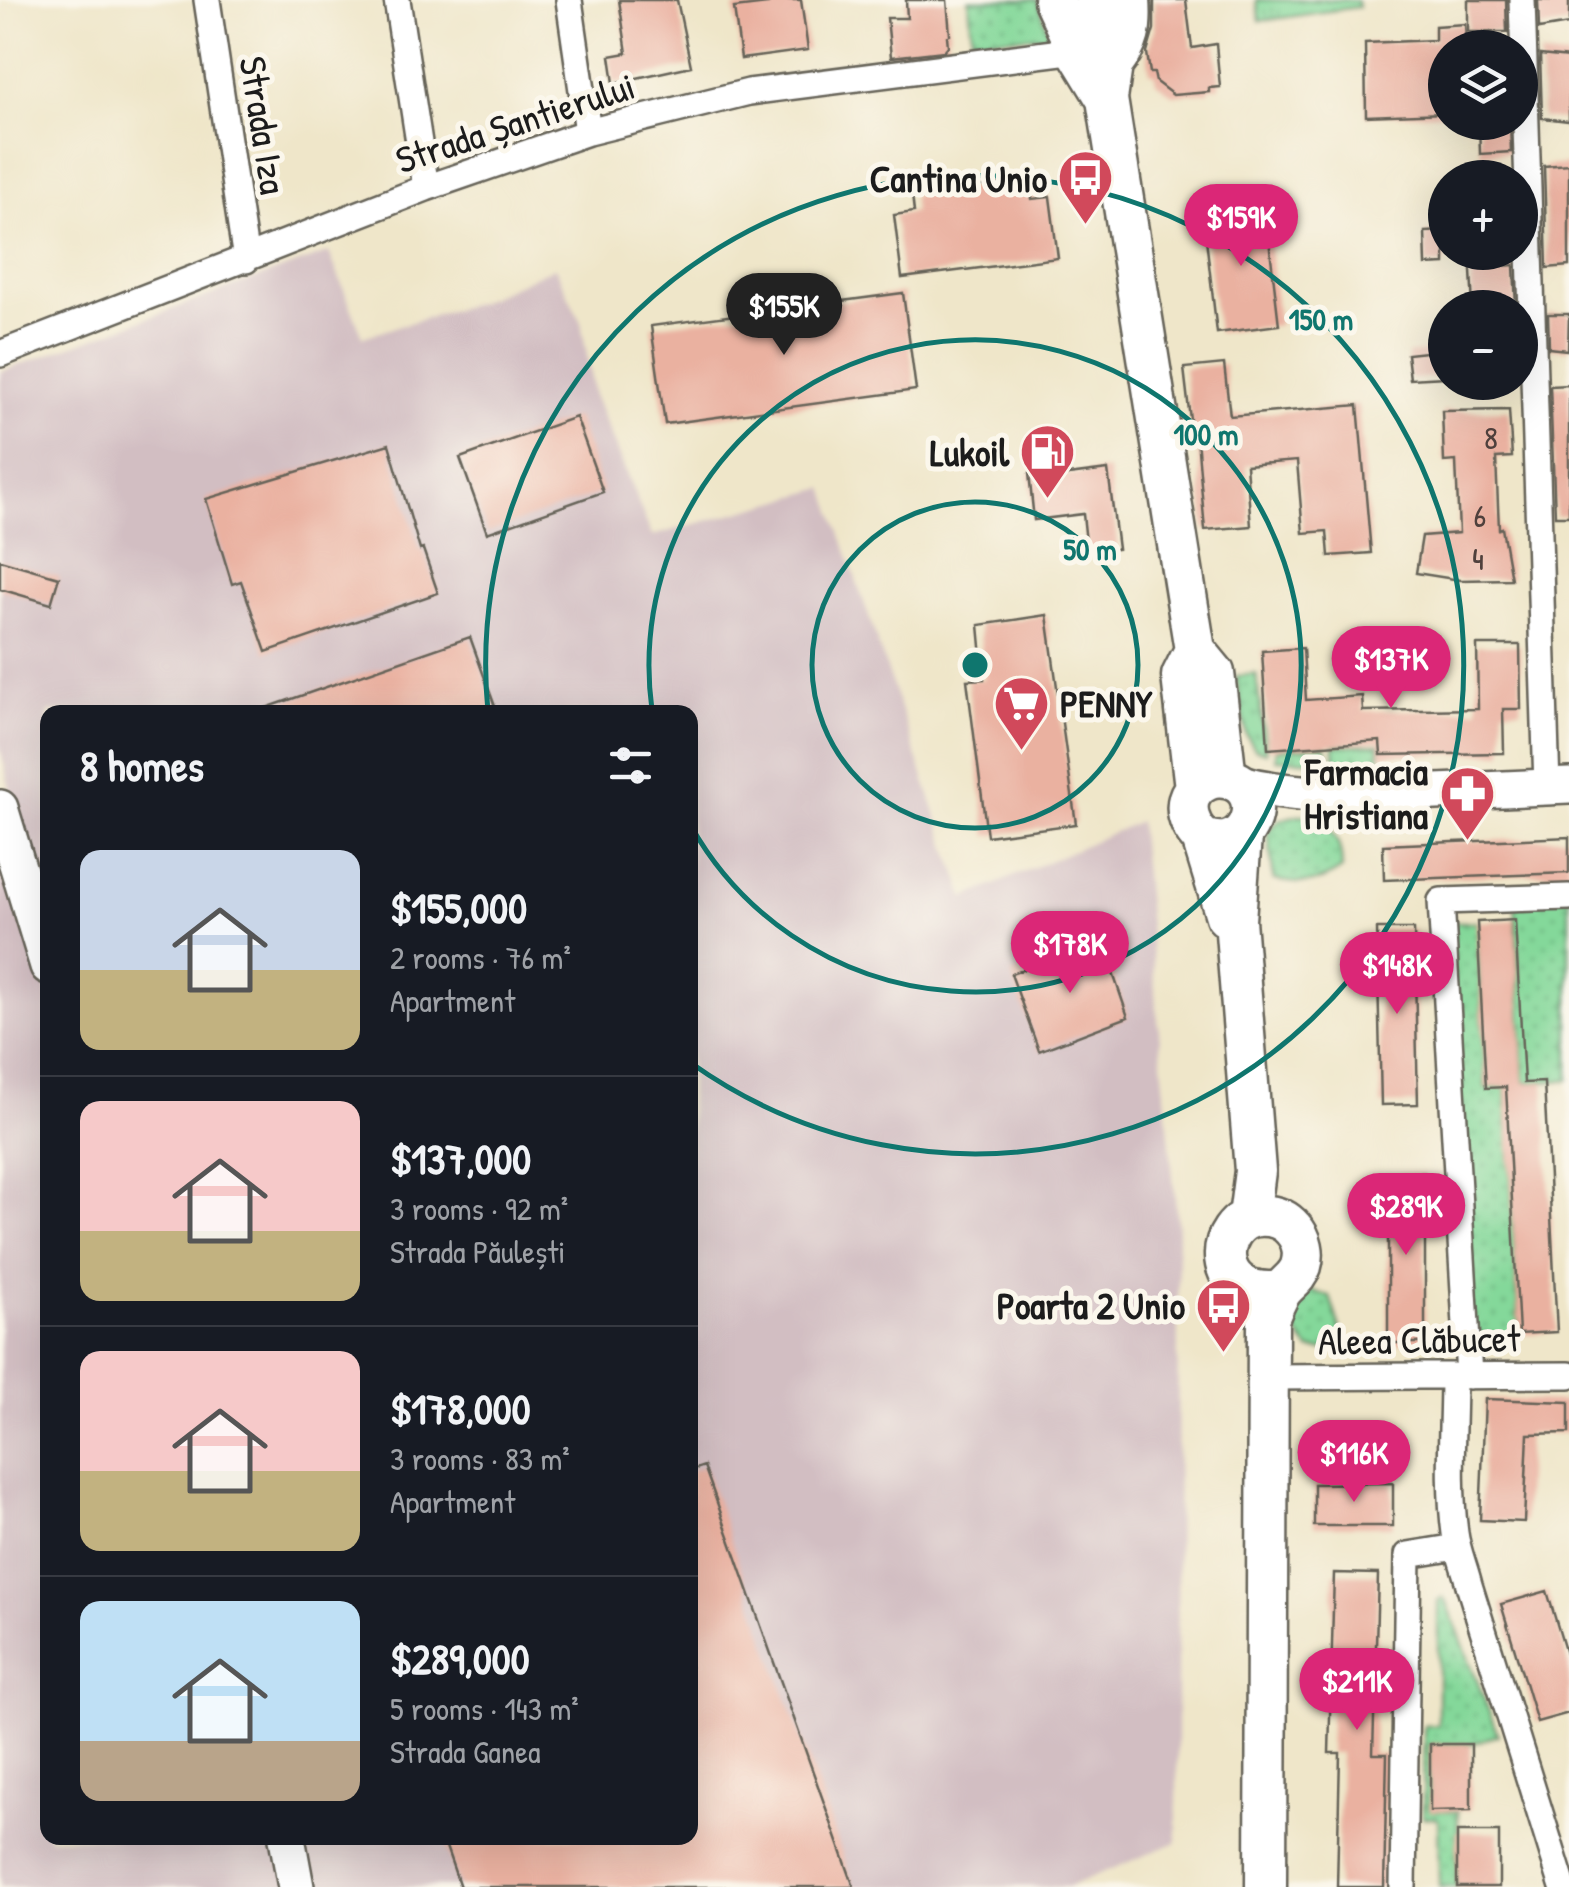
<!DOCTYPE html>
<html lang="en">
<head>
<meta charset="utf-8">
<style>
	body { margin:0; font-family:"Patrick Hand",sans-serif; background:#242831; color:#f1f3f6; height:100vh; display:flex; flex-direction:column; font-size:38px; white-space:nowrap }
	* { box-sizing:border-box; margin:0 }
	p { font-size:32px; color:#9ea1a6 }
	.icon { flex:none; width:55px; height:55px; fill:none; stroke:currentColor; stroke-width:2; stroke-linecap:round; stroke-linejoin:round }
	.map { position:relative; flex:1; overflow:hidden }
	.panel { position:absolute; left:40px; top:705px; width:658px; height:1140px; display:flex; flex-direction:column; background:#171b24; border-radius:20px; box-shadow:0 10px 40px #0002 }
	.panel>* { flex:none }
	.tools { position:absolute; left:1428px; top:30px; display:grid; gap:20px }
	.tools a { display:grid; place-items:center; width:110px; height:110px; border-radius:50%; background:#171b24; box-shadow:0 10px 40px #0002; font-size:50px }
	.price { position:absolute; translate:-50% -85px; padding:0 22px; border-radius:35px; background:#db2777; color:#fff; font-size:32px; line-height:65px; filter:drop-shadow(0 2px 5px #0008) }
	.price::after { content:''; position:absolute; left:50%; top:60px; width:30px; height:22px; margin-left:-15px; background:inherit; clip-path:polygon(0 0,100% 0,50% 100%) }
	.price.selected { background:#222; color:#fff }
	ul { padding:0; list-style:none }
	li { display:flex; align-items:center; gap:30px; height:250px; padding:0 40px }
	li+li { border-top:2px solid #363941 }
	li span { display:grid; place-items:center; flex:none; width:280px; height:200px; border-radius:20px; color:#555 }
	li>.icon { margin-inline-start:auto }
	span .icon { width:120px; height:120px; fill:#fffc; stroke-width:1 }
	li b { font-size:42px }
	h2 { display:flex; justify-content:space-between; align-items:center; height:120px; padding:0 40px; font-size:42px }
	.map>svg:first-child { display:block }
	.industrial { fill:#d2bec2; fill-rule:evenodd }
	.grass { fill:url(#grass-dots); stroke:#507a5b; stroke-width:2.5 }
	.park { fill:url(#park-tufts); stroke:#507a5b; stroke-width:2.5 }
	.building { fill:#eab1a0 }
	.lines { fill:none; stroke-linecap:round; stroke-linejoin:round }
	.street-casing { stroke:#666359; stroke-width:30 }
	.secondary-casing { stroke:#666359; stroke-width:40 }
	.primary-casing { stroke:#666359; stroke-width:45 }
	.street { stroke:#fff; stroke-width:25 }
	.secondary { stroke:#fff; stroke-width:35 }
	.primary { stroke:#fff; stroke-width:40 }
	.ring { fill:none; stroke:#0f766e; stroke-width:5 }
	.labels { text-anchor:middle; dominant-baseline:central; stroke-width:10; stroke-linejoin:round; paint-order:stroke }
	.number-label { font-size:32px; fill:#50413d }
	.street-label { font-size:38px; fill:#1c1c1c; stroke:#fbf7ec }
	.poi-label { font-size:38px; font-weight:bold; fill:#1c1c1c; stroke:#fbf7ec; text-anchor:end }
	.centre { fill:#0f766e; stroke:#fbf7ec; stroke-width:5 }
	.ring-label { font-size:30px; text-anchor:middle; font-weight:bold; fill:#0f766e; stroke:#fbf7ec; stroke-width:10; stroke-linejoin:round; paint-order:stroke }
</style>
</head>
<body>
<div class="map">
<svg width="1569" height="1887" viewBox="0 0 1569 1887">
	<defs>
		<pattern id="grass-dots" width="8" height="8" patternUnits="userSpaceOnUse" patternTransform="scale(2.5)"><rect width="8" height="8" fill="#84d89a"/><path d="M2 2h.1M6 6h.1" fill="none" stroke="#71b984" stroke-width="1.8" stroke-linecap="round"/></pattern>
		<pattern id="park-tufts" width="24" height="20" patternUnits="userSpaceOnUse" patternTransform="scale(2.5)"><rect width="24" height="20" fill="#84d89a"/><path d="M3 7l-1-3M5 7V3M7 7l1-3M15 17l-1-3M17 17v-4M19 17l1-3" fill="none" stroke="#71b984"/></pattern>
	</defs>
	<rect width="100%" height="100%" fill="#fbf7ec"/>
	<filter id="ink" filterUnits="userSpaceOnUse"><feTurbulence type="fractalNoise" baseFrequency=".01" numOctaves="2"/><feDisplacementMap in="SourceGraphic" scale="20" xChannelSelector="R" yChannelSelector="G"/><feConvolveMatrix kernelMatrix="1 2 1 2 8 2 1 2 1" color-interpolation-filters="sRGB"/></filter>
	<filter id="wash" filterUnits="userSpaceOnUse"><feTurbulence type="fractalNoise" baseFrequency=".0048" numOctaves="4" result="noise"/><feDisplacementMap in="SourceGraphic" scale="40" xChannelSelector="R" yChannelSelector="G"/><feGaussianBlur stdDeviation="2.25" result="paint"/><feColorMatrix in="noise" values="0 0 0 0 0 0 0 0 0 0 0 0 0 0 0 0 0 1.4 0 .05"/><feComposite in="paint" operator="in"/></filter>
	<g filter="url(#wash)">
		<rect width="100%" height="100%" fill="#efe6c9"/>
		<path class="industrial" d="M 329,252 L 363,337 L 478,302 L 555,267 L 581,322 L 594,395 L 652,536 L 825,488 L 965,898 L 1139,821 L 1178,1229 L 1177,1842 L 1068,1887 L 0,1887 L 0,864 L 28,864 L 0,748 L 0,372 ZM 48,712 L 690,712 L 690,1838 L 48,1838 Z"/>
		<path class="grass" d="M 969,0 L 1037,0 L 1050,36 L 972,39 Z
			M 1256,674 L 1266,752 L 1255,749 L 1246,734 L 1236,676 Z
			M 1379,744 L 1380,759 L 1334,761 L 1334,746 Z
			M 1326,746 L 1328,761 L 1276,759 L 1276,749 Z
			M 1298,815 L 1316,815 C 1335,834 1342,843 1342,869 C 1318,886 1302,885 1274,880 L 1268,832 L 1279,820 Z
			M 1569,897 L 1569,1080 L 1524,1083 L 1515,899 Z
			M 1443,922 L 1477,922 L 1486,1088 L 1506,1087 L 1519,1334 L 1467,1333 Z
			M 1310,1290 L 1330,1297 L 1347,1350 L 1310,1350 C 1293,1330 1291,1321 1288,1295 Z
			M 1443,1597 L 1448,1605 L 1498,1735 L 1471,1744 L 1430,1744 L 1430,1810 L 1458,1811 L 1457,1887 L 1439,1887 L 1438,1819 L 1423,1817 L 1424,1726 L 1438,1725 L 1438,1601 Z"/>
		<path class="park" d="M 1256,0 L 1357,0 L 1358,7 L 1260,21 Z"/>
		<g id="blocks">
			<path class="building" d="M 619,0 L 677,0 L 691,66 L 614,83 L 610,56 L 627,53 Z
				M 767,0 L 801,0 L 808,50 L 741,59 L 734,8 L 768,4 Z
				M 906,0 L 947,0 L 950,35 L 947,36 L 948,46 L 944,51 L 891,57 L 887,18 L 907,18 Z
				M 1154,0 L 1186,0 L 1192,48 L 1216,44 L 1220,87 L 1209,88 L 1209,92 L 1173,95 L 1156,82 L 1154,73 L 1150,73 L 1147,53 L 1154,29 Z
				M 1468,0 L 1506,0 L 1507,32 L 1468,32 Z
				M 1538,0 L 1569,0 L 1569,24 L 1539,29 Z
				M 1465,24 L 1466,42 L 1452,44 L 1453,48 L 1445,48 L 1445,113 L 1366,116 L 1365,43 L 1435,40 L 1435,26 Z
				M 1540,55 L 1569,58 L 1569,121 L 1542,118 Z
				M 1479,122 L 1510,122 L 1511,152 L 1480,154 Z
				M 1569,164 L 1569,266 L 1547,268 L 1544,166 Z
				M 1029,180 L 1032,199 L 1050,197 L 1058,258 L 902,278 L 894,215 L 914,212 L 912,195 Z
				M 1265,206 L 1279,325 L 1217,333 L 1203,213 Z
				M 1445,231 L 1445,264 L 1426,265 L 1425,232 Z
				M 1470,252 L 1502,252 L 1503,266 L 1514,265 L 1516,308 L 1473,308 Z
				M 903,293 L 916,390 L 665,424 L 651,326 Z
				M 1548,314 L 1569,314 L 1568,350 L 1549,348 Z
				M 1445,350 L 1445,377 L 1410,379 L 1407,354 Z
				M 1224,364 L 1230,416 L 1358,405 L 1371,553 L 1329,556 L 1327,531 L 1303,533 L 1297,461 L 1246,465 L 1251,526 L 1205,530 L 1196,427 L 1191,428 L 1184,368 Z
				M 1569,385 L 1569,516 L 1555,516 L 1550,386 Z
				M 1509,410 L 1512,457 L 1496,458 L 1499,529 L 1502,528 L 1511,579 L 1460,580 L 1416,573 L 1422,536 L 1459,533 L 1456,461 L 1444,462 L 1442,411 Z
				M 576,417 L 603,492 L 487,533 L 460,458 Z
				M 389,444 L 420,550 L 423,549 L 438,593 L 266,652 L 241,581 L 232,584 L 206,499 Z
				M 1059,470 L 1060,476 L 1108,470 L 1118,549 L 1087,552 L 1083,514 L 1034,520 L 1029,473 Z
				M 0,560 L 59,577 L 51,604 L 0,589 Z
				M 1047,615 L 1076,824 L 987,836 L 967,680 L 984,679 L 979,625 Z
				M 470,637 L 497,712 L 261,712 L 260,710 Z
				M 1477,645 L 1520,645 L 1521,709 L 1503,709 L 1504,753 L 1381,755 L 1380,741 L 1268,749 L 1262,651 L 1303,648 L 1306,700 L 1362,696 L 1363,711 L 1478,709 Z
				M 1569,837 L 1569,873 L 1384,880 L 1383,845 Z
				M 1515,920 L 1524,1083 L 1544,1082 L 1557,1332 L 1519,1334 L 1506,1087 L 1486,1088 L 1477,922 Z
				M 1377,929 L 1414,929 L 1418,1104 L 1381,1105 Z
				M 1102,941 L 1128,1017 L 1039,1051 L 1011,974 Z
				M 1388,1173 L 1425,1173 L 1425,1343 L 1388,1343 Z
				M 1485,1399 L 1569,1402 L 1569,1433 L 1528,1434 L 1524,1522 L 1480,1520 Z
				M 704,1466 L 854,1887 L 460,1887 L 443,1838 L 690,1838 L 690,1471 Z
				M 1393,1483 L 1393,1526 L 1314,1526 L 1314,1484 Z
				M 1334,1573 L 1378,1574 L 1373,1754 L 1387,1754 L 1384,1887 L 1337,1887 L 1340,1753 L 1329,1753 Z
				M 1547,1591 L 1569,1664 L 1569,1713 L 1537,1722 L 1501,1604 Z
				M 1430,1744 L 1471,1744 L 1471,1810 L 1430,1811 Z
				M 1457,1832 L 1499,1832 L 1499,1887 L 1457,1887 Z"/>
		</g>
	</g>
	<g filter="url(#ink)">
		<use href="#blocks" fill-opacity="0" stroke="#666359" stroke-width="2.5"/>
		<g class="lines">
			<defs>
				<path id="street" d="M 207,0 L 246,260
					M 397,0 L 426,188
					M 569,0 L 588,132
					M 1522,0 L 1547,787
					M 0,354 L 426,188 L 588,132 L 749,92 L 1077,50
					M 1453,1376 C 1453,1428 1448,1481 1455,1533 C 1457,1550 1465,1568 1469,1585 L 1563,1887
					M 1469,1376 L 1441,901 L 1569,897
					M 1269,1377 L 1569,1375
					M 1403,1887 L 1408,1555 L 1457,1547"/>
				<path id="secondary" d="M 1237,782 C 1295,798 1353,796 1414,793 C 1465,791 1517,788 1569,786
					M 0,808 L 48,966
					M 287,1838 L 296,1887"/>
				<path id="primary" d="M 1054,0 L 1077,50 L 1107,99
					M 1096,0 L 1112,65 L 1107,99 L 1184,582 L 1195,650 L 1214,673 L 1226,778
					M 1112,65 C 1130,42 1132,29 1130,0
					M 1195,788 L 1182,676 L 1195,650
					M 1241,836 L 1235,920 L 1255,1171 L 1249,1217
					M 1202,838 C 1249,860 1272,792 1230,779 C 1222,777 1214,777 1207,780 C 1180,792 1184,821 1202,838 L 1226,916
					M 1266,1887 L 1268,1319 C 1272,1310 1276,1298 1282,1290 C 1289,1281 1297,1278 1301,1266 C 1305,1253 1302,1239 1293,1229 C 1284,1218 1272,1215 1258,1216 C 1213,1221 1208,1301 1281,1291"/>
			</defs>
			<use href="#street" class="street-casing"/>
			<use href="#secondary" class="secondary-casing"/>
			<use href="#primary" class="primary-casing"/>
			<use href="#street" class="street"/>
			<use href="#secondary" class="secondary"/>
			<use href="#primary" class="primary"/>
		</g>
	</g>
	<g class="ring">
		<circle cx="975" cy="665" r="163"/>
		<path d="M652 710A326 326 0 1 1 691 826"/>
		<path d="M488 712A489 489 0 1 1 691 1063"/>
	</g>
	<defs>
		<symbol id="bus-pin" viewBox="-11 -11 22 30"><path d="M0 17L-7.5 6A9.5 9.5 0 1 1 7.5 6Z" fill="#d1495b" stroke="#fbf7ec"/><path d="M-5-6H5V4H4V6H2V4H-2V6H-4V4H-5ZM-3.5-4V0h7V-4ZM-3.5 1.2v1.5H-2V1.2ZM2 1.2v1.5H3.5V1.2Z" fill="#fff"/></symbol>
		<symbol id="fuel-pin" viewBox="-11 -11 22 30"><path d="M0 17L-7.5 6A9.5 9.5 0 1 1 7.5 6Z" fill="#d1495b" stroke="#fbf7ec"/><path d="M-5.5-6h7V0h2V4h1.3V-2.5L3-4.5l.8-.8L6-3V5H2.5V1h-1V6h-7ZM-4.2-4.7v3.2H.2V-4.7Z" fill="#fff"/></symbol>
		<symbol id="supermarket-pin" viewBox="-11 -11 22 30"><path d="M0 17L-7.5 6A9.5 9.5 0 1 1 7.5 6Z" fill="#d1495b" stroke="#fbf7ec"/><path d="M-6-5.5h2.5l.6 2H6L4.5 2H-2.5L-4.4-4H-6ZM-1.5 3.2a1.3 1.3 0 1 0 .1 0ZM3 3.2a1.3 1.3 0 1 0 .1 0Z" fill="#fff"/></symbol>
		<symbol id="pharmacy-pin" viewBox="-11 -11 22 30"><path d="M0 17L-7.5 6A9.5 9.5 0 1 1 7.5 6Z" fill="#d1495b" stroke="#fbf7ec"/><path d="M-2-6h4v4h4v4h-4v4h-4v-4h-4v-4h4Z" fill="#fff"/></symbol>
	</defs>
	<g fill-rule="evenodd">
		<use href="#bus-pin" x="1054" y="146" width="63" height="86"/>
		<use href="#fuel-pin" x="1016" y="420" width="63" height="86"/>
		<use href="#supermarket-pin" x="990" y="672" width="63" height="86"/>
		<use href="#pharmacy-pin" x="1436" y="762" width="63" height="86"/>
		<use href="#bus-pin" x="1192" y="1274" width="63" height="86"/>
	</g>
	<g class="labels">
		<g class="number-label">
			<text x="1491" y="437">8</text>
			<text x="1480" y="515">6</text>
			<text x="1478" y="558">4</text>
		</g>
		<g class="street-label">
			<text transform="translate(515 122) rotate(-18)">Strada Șantierului</text>
			<text transform="translate(264 125) rotate(81)">Strada Iza</text>
			<text transform="translate(1419 1339) rotate(-1)">Aleea Clăbucet</text>
		</g>
		<g class="poi-label">
			<text x="1047" y="178">Cantina Unio</text>
			<text x="1009" y="452">Lukoil</text>
			<text x="1060" y="703" text-anchor="start">PENNY</text>
			<text x="1428" y="771">Farmacia<tspan x="1428" dy="44">Hristiana</tspan></text>
			<text x="1185" y="1305">Poarta 2 Unio</text>
		</g>
	</g>
	<circle cx="975" cy="665" r="15" class="centre"/>
	<g class="ring-label">
		<text x="1321" y="330">150 m</text>
		<text x="1206" y="445">100 m</text>
		<text x="1090" y="560">50 m</text>
	</g>
</svg>
<div class="tools">
<a><svg class="icon" aria-label="layers" viewBox="0 0 24 24"><path d="M12 4l9 5-9 5-9-5zM3 14l9 5 9-5"/></svg></a>
<a>+</a>
<a>−</a>
</div>
<b class="price" style="left:1241px;top:269px">$159K</b>
<b class="price selected" style="left:784px;top:358px">$155K</b>
<b class="price" style="left:1391px;top:711px">$137K</b>
<b class="price" style="left:1070px;top:996px">$178K</b>
<b class="price" style="left:1397px;top:1017px">$148K</b>
<b class="price" style="left:1406px;top:1258px">$289K</b>
<b class="price" style="left:1354px;top:1505px">$116K</b>
<b class="price" style="left:1357px;top:1733px">$211K</b>
<section class="panel">
<h2>8 homes<svg class="icon" aria-label="filters" viewBox="0 0 24 24"><path d="M4 7h16M4 17h16"/><circle cx="9" cy="7" r="2"/><circle cx="15" cy="17" r="2"/></svg></h2>
<ul>
<li><span style="background:linear-gradient(#c9d6e8 60%,#c2b280 0)"><svg class="icon" aria-label="home" viewBox="0 0 24 24"><path d="M3 11l9-7 9 7M6 9v11h12V9"/></svg></span><div><b>$155,000</b><p>2 rooms · 76 m²</p><p>Apartment</p></div></li>
<li><span style="background:linear-gradient(#f6c9c9 65%,#c2b280 0)"><svg class="icon" aria-label="home" viewBox="0 0 24 24"><path d="M3 11l9-7 9 7M6 9v11h12V9"/></svg></span><div><b>$137,000</b><p>3 rooms · 92 m²</p><p>Strada Păulești</p></div></li>
<li><span style="background:linear-gradient(#f6c9c9 60%,#c2b280 0)"><svg class="icon" aria-label="home" viewBox="0 0 24 24"><path d="M3 11l9-7 9 7M6 9v11h12V9"/></svg></span><div><b>$178,000</b><p>3 rooms · 83 m²</p><p>Apartment</p></div></li>
<li><span style="background:linear-gradient(#bfe0f5 70%,#b9a48a 0)"><svg class="icon" aria-label="home" viewBox="0 0 24 24"><path d="M3 11l9-7 9 7M6 9v11h12V9"/></svg></span><div><b>$289,000</b><p>5 rooms · 143 m²</p><p>Strada Ganea</p></div></li>
</ul>
</section>
</div>
</body>
</html>
